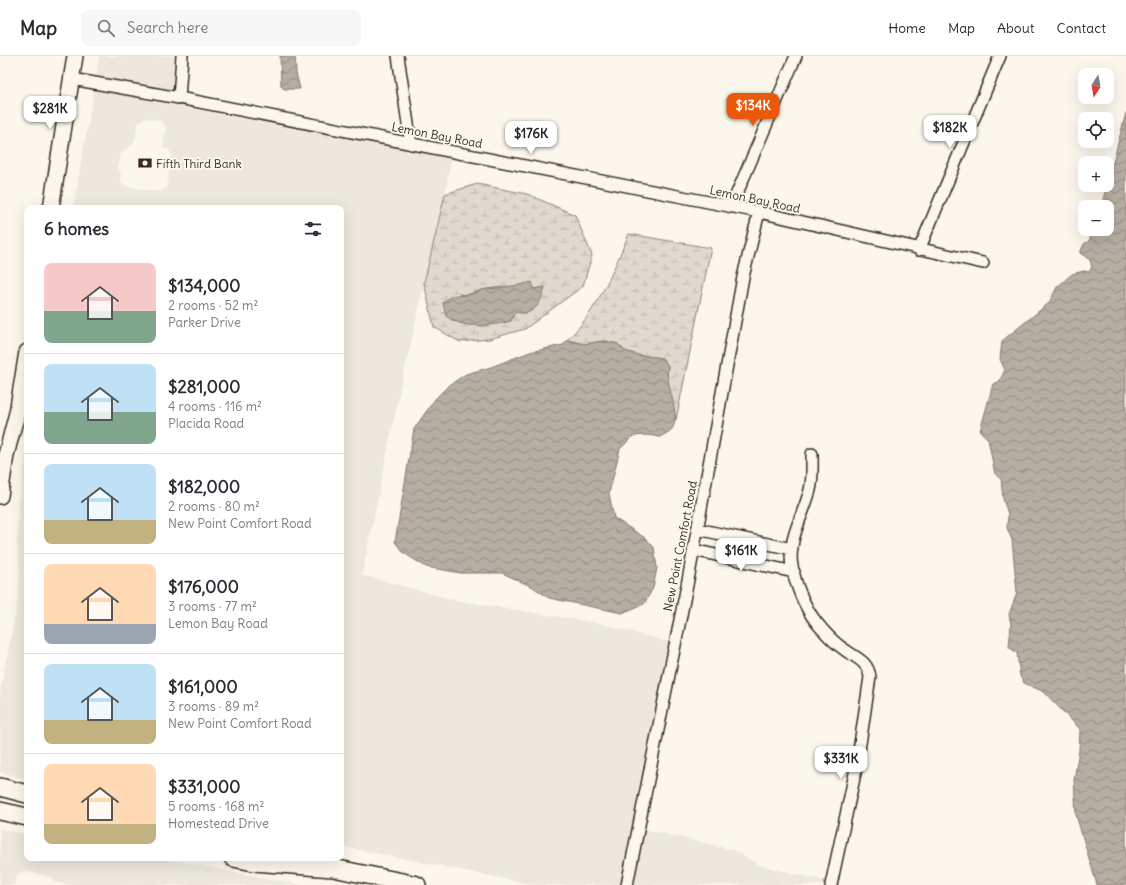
<!DOCTYPE html>
<html lang="en">
<head>
<meta charset="utf-8">
<style>
	body { margin:0; font-family:Delius,sans-serif; background:#f7f7f7; color:#2b2b33; height:100vh; display:flex; flex-direction:column; font-size:15px; white-space:nowrap }
	* { box-sizing:border-box; margin:0 }
	p { font-size:13px; color:#7c7c81 }
	.icon { flex:none; width:22px; height:22px; fill:none; stroke:currentColor; stroke-width:2; stroke-linecap:round; stroke-linejoin:round }
	.map { position:relative; flex:1; overflow:hidden }
	.sheet { position:absolute; left:24px; top:149px; width:320px; height:656px; display:flex; flex-direction:column; background:#fff; border-radius:8px; box-shadow:0 4px 16px #0002 }
	.sheet>* { flex:none }
	.needle { width:26px; rotate:191deg }
	.tools { position:absolute; left:1078px; top:12px; display:grid; gap:8px }
	.tools a { display:grid; place-items:center; width:36px; height:36px; border-radius:8px; background:#fff; box-shadow:0 4px 16px #0002; font-size:20px }
	.price { position:absolute; translate:-50% -34px; padding:0 9px; border-radius:8px; background:#fff; color:#222; font-size:13px; line-height:26px; filter:drop-shadow(0 1px 2px #0008) }
	.price::after { content:''; position:absolute; left:50%; top:24px; width:12px; height:9px; margin-left:-6px; background:inherit; clip-path:polygon(0 0,100% 0,50% 100%) }
	.price.active { background:#ea580c; color:#fff }
	ul { padding:0; list-style:none }
	li { display:flex; align-items:center; gap:12px; height:100px; padding:0 20px }
	li+li { border-top:1px solid #e1e1e2 }
	li span { display:grid; place-items:center; flex:none; width:112px; height:80px; border-radius:8px; color:#555 }
	li>.icon { margin-inline-start:auto }
	span .icon { width:48px; height:48px; fill:#fffc; stroke-width:1 }
	li b { font-size:17px }
	h2 { display:flex; justify-content:space-between; align-items:center; height:48px; padding:0 20px; font-size:17px }
	header { display:flex; align-items:center; gap:24px; box-sizing:border-box; height:56px; padding:0 20px; background:#fff; border-bottom:1px solid #e1e1e2 }
	header strong { font-size:19px }
	nav { display:flex; gap:22px; margin-inline-start:auto; font-size:14px }
	.search { width:280px; height:36px; background:#f7f7f7; display:flex; align-items:center; gap:10px; box-sizing:border-box; padding:0 14px; border-radius:8px; color:#7c7c81; font-size:15px }
	.map>svg:first-child { display:block }
	.built { fill:#ede8dd; fill-rule:evenodd }
	.wetland { fill:url(#wetland-marsh); stroke:#8d8276; fill-rule:evenodd }
	.water { fill:url(#water-waves); stroke:#85796d }
	.lines { fill:none; stroke-linecap:round; stroke-linejoin:round }
	.street-casing { stroke:#3b2a1e; stroke-width:14 }
	.secondary-casing { stroke:#3b2a1e; stroke-width:18 }
	.primary-casing { stroke:#3b2a1e; stroke-width:20 }
	.street { stroke:#fbf7ec; stroke-width:11 }
	.secondary { stroke:#fbf7ec; stroke-width:15 }
	.primary { stroke:#fbf7ec; stroke-width:17 }
	.labels { text-anchor:middle; dominant-baseline:central; stroke-width:4; stroke-linejoin:round; paint-order:stroke }
	.street-label { font-size:12px; fill:#3b2a1e; stroke:#fbf7ec }
	.poi-label { font-size:12px; fill:#3b2a1e; stroke:#fbf7ec; text-anchor:start }
</style>
</head>
<body>
<header>
<strong>Map</strong>
<div class="search"><svg class="icon" aria-label="search" viewBox="0 0 24 24"><circle cx="10" cy="10" r="6"/><path d="M15 15l6 6"/></svg>Search here</div>
<nav><a>Home</a><a>Map</a><a>About</a><a>Contact</a></nav>
</header>
<div class="map">
<svg width="1126" height="829" viewBox="0 0 1126 829">
	<defs>
		<pattern id="wetland-marsh" width="20" height="14" patternUnits="userSpaceOnUse"><rect width="20" height="14" fill="#dfd9ce"/><path d="M1 5h8M5 5V1M11 12h8M15 12V8" fill="none" stroke="#c0bab0"/></pattern>
		<pattern id="water-waves" width="16" height="10" patternUnits="userSpaceOnUse"><rect width="16" height="10" fill="#b6aea2"/><path d="M0 5q4-4 8 0t8 0" fill="none" stroke="#958e83"/></pattern>
	</defs>
	<rect width="100%" height="100%" fill="#fbf7ec"/>
	<filter id="ink" filterUnits="userSpaceOnUse"><feTurbulence type="fractalNoise" baseFrequency=".025" numOctaves="2"/><feDisplacementMap in="SourceGraphic" scale="8" xChannelSelector="R" yChannelSelector="G"/><feConvolveMatrix kernelMatrix="1 2 1 2 8 2 1 2 1" color-interpolation-filters="sRGB"/></filter>
	<g filter="url(#ink)">
		<path class="built" d="M 99,0 L 175,0 L 173,34 L 96,20 Z
			M 94,34 L 406,94 L 406,96 L 411,95 L 451,103 L 445,138 L 400,334 L 362,519 L 454,544 L 598,567 L 669,586 L 621,829 L 535,829 L 341,790 L 341,152 L 73,152 ZM 145,62 L 162,65 L 166,72 L 163,92 L 168,93 L 172,100 L 166,132 L 160,136 L 124,130 L 120,123 L 121,118 L 118,113 L 121,97 L 134,87 L 138,67 Z
			M 27,391 L 27,723 L 0,716 L 0,636 L 17,549 L 20,517 L 17,485 L 19,447 Z
			M 0,773 L 27,778 L 27,802 L 160,802 L 302,829 L 71,829 L 55,826 L 52,821 L 23,815 L 16,820 L 15,829 L 0,829 Z
			M 644,773 L 731,793 L 759,809 L 826,825 L 825,829 L 634,829 Z"/>
		<path class="wetland" d="M 477,128 L 527,138 L 575,159 L 592,199 L 583,230 L 525,273 L 489,283 L 460,286 L 434,271 L 424,227 L 445,138 ZM 531,227 L 534,233 L 545,231 L 515,256 L 459,238 C 470,240 477,235 487,233 C 502,231 517,231 531,227 Z
			M 629,178 L 711,192 L 676,364 L 666,318 L 668,310 L 662,302 L 638,299 L 625,295 L 618,288 L 604,285 L 584,288 L 567,284 C 597,256 613,215 629,178 Z"/>
		<path class="water" d="M 280,0 L 295,0 L 296,17 L 300,33 L 284,33 L 281,30 Z
			M 1126,57 L 1126,829 L 1097,829 L 1076,759 L 1074,724 L 1079,694 L 1080,673 L 1044,636 L 1024,627 L 1020,620 L 1017,597 L 1009,591 L 1011,569 L 1009,558 L 1017,537 L 1012,484 L 1007,472 L 1008,458 L 1003,443 L 1001,423 L 995,418 L 988,383 L 980,375 L 993,328 L 999,326 L 1005,314 L 1000,303 L 1002,285 L 1049,247 L 1057,231 L 1072,218 L 1084,215 L 1089,216 L 1092,211 L 1090,204 L 1080,197 L 1084,188 L 1089,185 L 1094,173 L 1107,173 L 1107,151 L 1101,151 Z
			M 532,226 L 534,233 L 545,231 C 541,247 534,261 515,256 L 511,265 C 491,270 464,274 446,260 L 443,247 C 455,235 454,241 467,239 C 472,239 477,235 482,234 C 499,231 515,231 532,226 Z
			M 567,284 L 584,288 L 604,285 L 618,288 L 625,295 L 637,299 L 662,302 L 668,310 C 664,327 683,362 671,374 C 668,377 663,379 660,381 L 647,379 L 633,380 L 620,393 L 609,437 L 614,462 L 645,482 L 654,491 L 657,512 L 653,532 L 644,548 L 622,557 L 549,542 L 533,531 L 502,517 L 461,517 L 426,511 L 404,497 L 395,486 L 414,373 L 435,343 L 448,330 L 466,318 L 491,311 L 530,296 L 563,289 Z"/>
		<g class="lines">
			<defs>
				<path id="street" d="M 398,0 L 411,88
					M 72,23 L 179,42 L 759,156 L 983,207
					M 179,42 L 182,0
					M 731,151 L 796,0
					M 919,194 L 1000,0
					M 812,398 C 812,410 813,422 810,434 C 804,458 787,484 792,510 C 796,532 807,557 822,573 C 829,581 836,588 845,594 C 856,602 868,605 870,621 L 857,708 L 831,829
					M 697,473 L 792,493
					M 693,494 L 794,516
					M 627,829 L 689,519 L 743,221 L 759,156"/>
				<path id="secondary" d="M 51,152 L 75,0
					M 0,440 L 6,399 L 17,357 L 27,296"/>
				<path id="primary" d="M 0,731 L 27,738
					M 0,755 L 27,761
					M 233,802 L 254,806 L 333,812 L 417,829"/>
			</defs>
			<use href="#street" class="street-casing"/>
			<use href="#secondary" class="secondary-casing"/>
			<use href="#primary" class="primary-casing"/>
			<use href="#street" class="street"/>
			<use href="#secondary" class="secondary"/>
			<use href="#primary" class="primary"/>
		</g>
	</g>
	<defs>
		<symbol id="bank-bare" viewBox="-9 -9 18 18"><path d="M-6-4H6V4H-6ZM0-2.3a2.3 2.3 0 1 0 0 4.6a2.3 2.3 0 1 0 0-4.6Z" fill="#3b2a1e" stroke="#fbf7ec" stroke-width="2.5" paint-order="stroke"/></symbol>
	</defs>
	<g fill-rule="evenodd">
		<use href="#bank-bare" x="135" y="97" width="20" height="20"/>
	</g>
	<g class="labels">
		<g class="street-label">
			<text transform="translate(437 79) rotate(11)">Lemon Bay Road</text>
			<text transform="translate(755 143) rotate(12)">Lemon Bay Road</text>
			<text transform="translate(680 490) rotate(-79)">New Point Comfort Road</text>
		</g>
		<g class="poi-label">
			<text x="156" y="107">Fifth Third Bank</text>
		</g>
	</g>
</svg>
<div class="tools">
<a><svg class="needle" viewBox="-14 -14 28 28"><path d="M0-13l5 13h-10z" fill="#e53935"/><path d="M0 13l5-13h-10z" fill="#7c7c81"/></svg></a>
<a><svg class="icon" aria-label="locate" viewBox="0 0 24 24"><circle cx="12" cy="12" r="6"/><path d="M12 2v4M12 18v4M2 12h4M18 12h4"/></svg></a>
<a>+</a>
<a>−</a>
</div>
<b class="price active" style="left:753px;top:71px">$134K</b>
<b class="price" style="left:50px;top:74px">$281K</b>
<b class="price" style="left:950px;top:93px">$182K</b>
<b class="price" style="left:531px;top:99px">$176K</b>
<b class="price" style="left:741px;top:516px">$161K</b>
<b class="price" style="left:841px;top:724px">$331K</b>
<section class="sheet">
<h2>6 homes<svg class="icon" aria-label="filters" viewBox="0 0 24 24"><path d="M4 7h16M4 17h16"/><circle cx="9" cy="7" r="2"/><circle cx="15" cy="17" r="2"/></svg></h2>
<ul>
<li><span style="background:linear-gradient(#f6c9c9 60%,#7fa58c 0)"><svg class="icon" aria-label="home" viewBox="0 0 24 24"><path d="M3 11l9-7 9 7M6 9v11h12V9"/></svg></span><div><b>$134,000</b><p>2 rooms · 52 m²</p><p>Parker Drive</p></div></li>
<li><span style="background:linear-gradient(#bfe0f5 60%,#7fa58c 0)"><svg class="icon" aria-label="home" viewBox="0 0 24 24"><path d="M3 11l9-7 9 7M6 9v11h12V9"/></svg></span><div><b>$281,000</b><p>4 rooms · 116 m²</p><p>Placida Road</p></div></li>
<li><span style="background:linear-gradient(#bfe0f5 70%,#c2b280 0)"><svg class="icon" aria-label="home" viewBox="0 0 24 24"><path d="M3 11l9-7 9 7M6 9v11h12V9"/></svg></span><div><b>$182,000</b><p>2 rooms · 80 m²</p><p>New Point Comfort Road</p></div></li>
<li><span style="background:linear-gradient(#ffd9b3 75%,#9aa5b1 0)"><svg class="icon" aria-label="home" viewBox="0 0 24 24"><path d="M3 11l9-7 9 7M6 9v11h12V9"/></svg></span><div><b>$176,000</b><p>3 rooms · 77 m²</p><p>Lemon Bay Road</p></div></li>
<li><span style="background:linear-gradient(#bfe0f5 70%,#c2b280 0)"><svg class="icon" aria-label="home" viewBox="0 0 24 24"><path d="M3 11l9-7 9 7M6 9v11h12V9"/></svg></span><div><b>$161,000</b><p>3 rooms · 89 m²</p><p>New Point Comfort Road</p></div></li>
<li><span style="background:linear-gradient(#ffd9b3 75%,#c2b280 0)"><svg class="icon" aria-label="home" viewBox="0 0 24 24"><path d="M3 11l9-7 9 7M6 9v11h12V9"/></svg></span><div><b>$331,000</b><p>5 rooms · 168 m²</p><p>Homestead Drive</p></div></li>
</ul>
</section>
</div>
</body>
</html>
